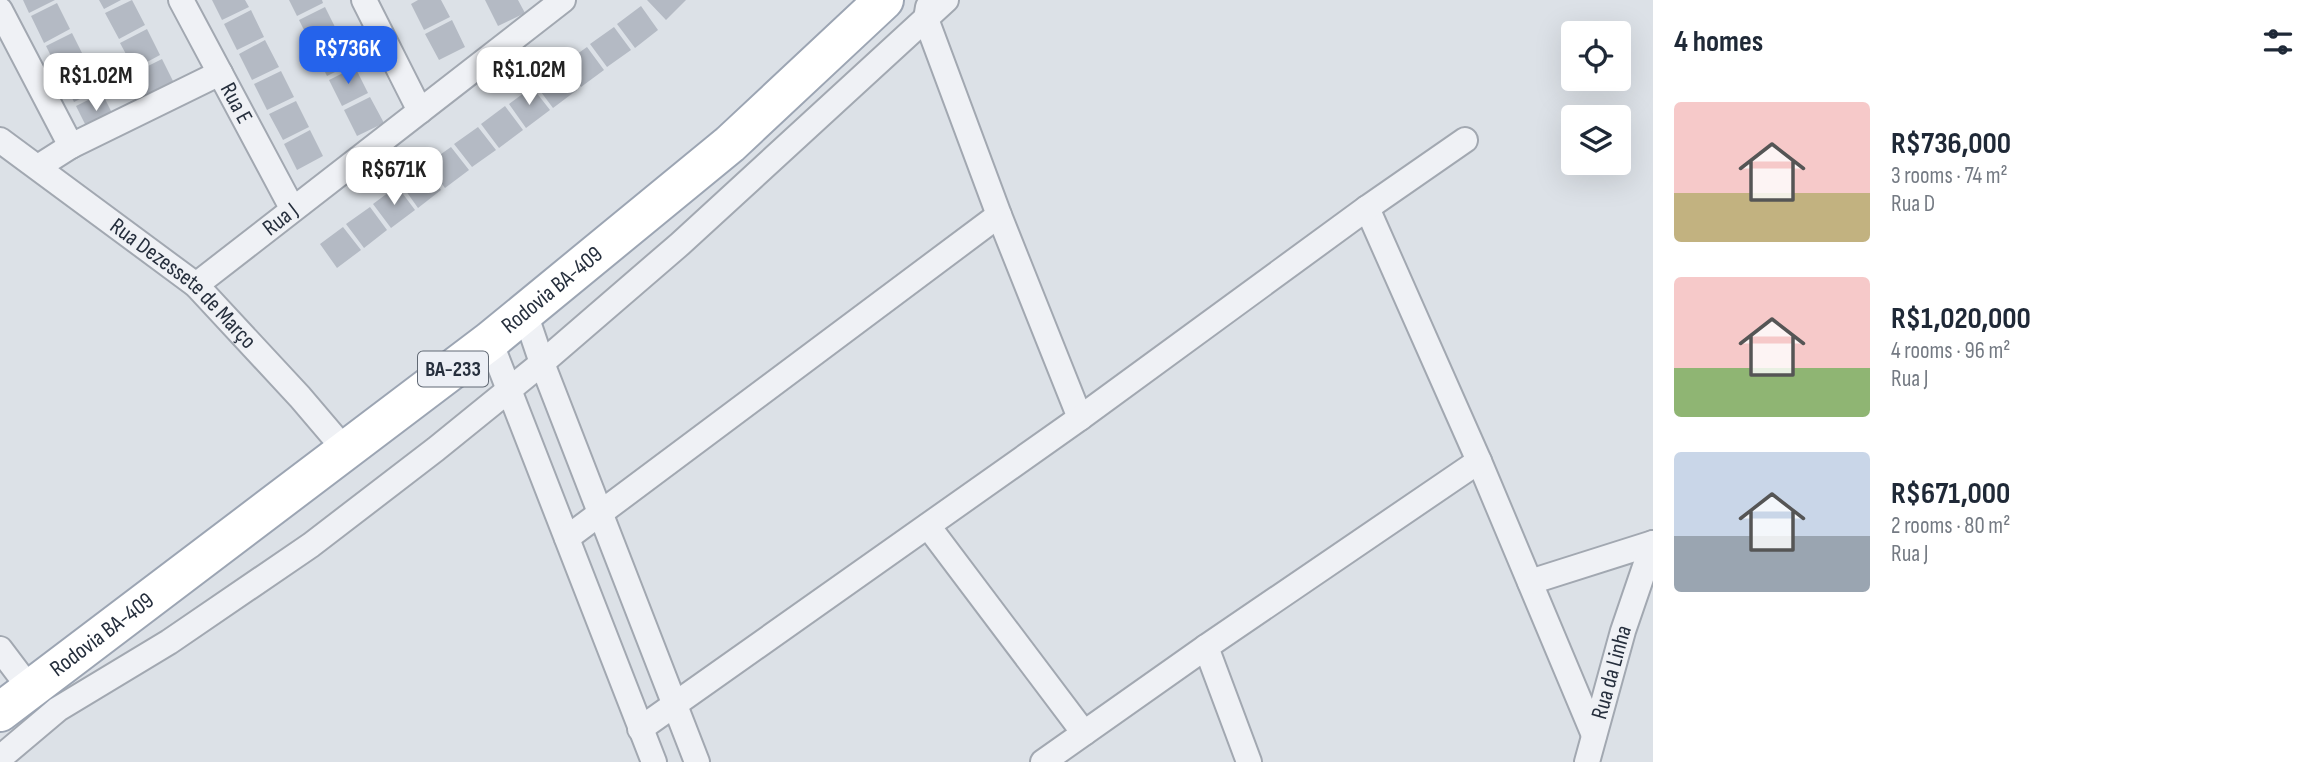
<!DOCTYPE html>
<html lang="en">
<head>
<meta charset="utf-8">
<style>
	body { margin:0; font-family:"Sofia Sans Condensed",sans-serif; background:#f2f2f3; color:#1f2937; height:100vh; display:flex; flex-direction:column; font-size:26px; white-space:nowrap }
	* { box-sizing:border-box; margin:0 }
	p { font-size:23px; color:#747a83 }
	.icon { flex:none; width:38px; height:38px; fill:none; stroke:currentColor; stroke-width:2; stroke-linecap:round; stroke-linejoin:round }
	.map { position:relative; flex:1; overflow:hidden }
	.sheet { display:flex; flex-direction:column; background:#fff; width:665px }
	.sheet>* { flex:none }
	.controls { position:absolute; left:1561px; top:21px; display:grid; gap:14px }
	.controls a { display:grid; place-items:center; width:70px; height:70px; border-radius:7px; background:#fff; box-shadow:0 7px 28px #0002; font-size:35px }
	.price { position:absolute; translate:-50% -60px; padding:0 16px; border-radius:14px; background:#fff; color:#222; font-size:23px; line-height:46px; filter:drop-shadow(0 2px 4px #0008) }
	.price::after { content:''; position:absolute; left:50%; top:42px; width:21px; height:16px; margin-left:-10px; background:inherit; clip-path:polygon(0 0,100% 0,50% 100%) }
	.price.selected { background:#2563eb; color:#fff }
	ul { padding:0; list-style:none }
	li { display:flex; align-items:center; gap:21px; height:175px; padding:0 21px }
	li span { display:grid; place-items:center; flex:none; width:196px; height:140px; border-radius:7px; color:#555 }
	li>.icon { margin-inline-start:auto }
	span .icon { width:84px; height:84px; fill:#fffc; stroke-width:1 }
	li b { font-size:30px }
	h2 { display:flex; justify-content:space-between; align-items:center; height:84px; padding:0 21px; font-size:30px }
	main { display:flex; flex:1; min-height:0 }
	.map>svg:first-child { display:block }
	.building { fill:#b4bac4 }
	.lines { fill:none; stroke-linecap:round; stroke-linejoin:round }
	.minor-casing { stroke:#a2a8b1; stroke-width:28 }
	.primary-casing { stroke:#9ca5b3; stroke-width:42 }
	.minor { stroke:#eff1f5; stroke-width:24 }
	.primary { stroke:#fff; stroke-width:38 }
	.labels { text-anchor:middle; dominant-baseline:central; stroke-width:7; stroke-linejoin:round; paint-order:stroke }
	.shield { fill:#eceff5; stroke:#616974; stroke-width:2 }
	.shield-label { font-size:21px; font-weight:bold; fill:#262f3d }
	.street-label { font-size:23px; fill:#262f3d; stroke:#eceff5 }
</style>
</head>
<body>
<main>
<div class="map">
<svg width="1653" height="762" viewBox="0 0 1653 762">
	<rect width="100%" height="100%" fill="#dce1e7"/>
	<path class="building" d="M 23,0 L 55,0 L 29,13 Z
		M 99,0 L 121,0 L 104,9 Z
		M 132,0 L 145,25 L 119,39 L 105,13 Z
		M 212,0 L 245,0 L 249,7 L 222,20 Z
		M 289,0 L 322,0 L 323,3 L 297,16 Z
		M 418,0 L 441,0 L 450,17 L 424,30 L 411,4 Z
		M 485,0 L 518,0 L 525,13 L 498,26 Z
		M 647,0 L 686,0 L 666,20 Z
		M 57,3 L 70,29 L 44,43 L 31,16 Z
		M 641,6 L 658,30 L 635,48 L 617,24 Z
		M 325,7 L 338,33 L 312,46 L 299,20 Z
		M 251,10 L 264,37 L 237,50 L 224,24 Z
		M 452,20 L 465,47 L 439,60 L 425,34 Z
		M 614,27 L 631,50 L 607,67 L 590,44 Z
		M 147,29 L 160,55 L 134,69 L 120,43 Z
		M 72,33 L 85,59 L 59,72 L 46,46 Z
		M 340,37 L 353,63 L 327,76 L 314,50 Z
		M 265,40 L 279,67 L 252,80 L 239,54 Z
		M 587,47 L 604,70 L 581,87 L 563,64 Z
		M 162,59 L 175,85 L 149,98 L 136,72 Z
		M 87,63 L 100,89 L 74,102 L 61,76 Z
		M 559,66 L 577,90 L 553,108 L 535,84 Z
		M 355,67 L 368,93 L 342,106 L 329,80 Z
		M 281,71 L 294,97 L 267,110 L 254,84 Z
		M 532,87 L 550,110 L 526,128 L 509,104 Z
		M 102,93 L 115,119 L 89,132 L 76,106 Z
		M 370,97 L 384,123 L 357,136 L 344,110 Z
		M 296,101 L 309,127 L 283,140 L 269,114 Z
		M 505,106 L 523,130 L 499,148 L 481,124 Z
		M 478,127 L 496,150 L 472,167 L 454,144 Z
		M 310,130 L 323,156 L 297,170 L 284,144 Z
		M 451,147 L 469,170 L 445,188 L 427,164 Z
		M 424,167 L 441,190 L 418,208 L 401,184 Z
		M 397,186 L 415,210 L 391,228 L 373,204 Z
		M 370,207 L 387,230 L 364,248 L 346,224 Z
		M 343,227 L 361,250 L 337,268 L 320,244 Z"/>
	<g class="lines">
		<defs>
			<g id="minor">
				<path id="s1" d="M 181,0 L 292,208"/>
				<path d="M 364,0 L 420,111"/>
				<path d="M 928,7 L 926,19 L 999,215 L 1080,418"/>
				<path d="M 0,10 L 71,146"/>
				<path id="s2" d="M 0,140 L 196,285 L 300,397 L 346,451"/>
				<path d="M 38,167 L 71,146 L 220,73"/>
				<path d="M 1367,208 L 1479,461 L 1594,735"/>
				<path id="s3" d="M 196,285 L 563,0"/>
				<path d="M 525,313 L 542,363 L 697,762"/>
				<path d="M 490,341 L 654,762"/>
				<path d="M 928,526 L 1084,733"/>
				<path d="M 567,538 L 999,215"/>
				<path d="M 1530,582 L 1653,543"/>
				<path d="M 1206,647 L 1249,762"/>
				<path d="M 0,649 L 31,690"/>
				<path d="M 640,729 L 1080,418 L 1367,208 L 1465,140"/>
				<path d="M 0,758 L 58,709 L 169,642 L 311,545 L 436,449 L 542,363 L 680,244 L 946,0"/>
				<path d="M 1043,762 L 1206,647 L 1479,461"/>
				<path id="s4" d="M 1587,762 L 1623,631 L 1653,543"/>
			</g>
			<g id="primary">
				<path id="s5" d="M 0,712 L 490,341 L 730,144 L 884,0"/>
			</g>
		</defs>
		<use href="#minor" class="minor-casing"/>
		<use href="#primary" class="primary-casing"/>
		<use href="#minor" class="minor"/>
		<use href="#primary" class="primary"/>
	</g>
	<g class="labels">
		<rect class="shield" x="418" y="351.5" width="70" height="35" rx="5"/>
		<g class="shield-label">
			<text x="453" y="369">BA-233</text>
		</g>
		<g class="street-label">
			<text stroke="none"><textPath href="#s1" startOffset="117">Rua E</textPath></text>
			<text stroke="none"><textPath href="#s3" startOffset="107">Rua J</textPath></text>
			<text stroke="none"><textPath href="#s2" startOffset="233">Rua Dezessete de Março</textPath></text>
			<text stroke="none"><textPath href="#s5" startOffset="695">Rodovia BA-409</textPath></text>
			<text stroke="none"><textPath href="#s5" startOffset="128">Rodovia BA-409</textPath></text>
			<text stroke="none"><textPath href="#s4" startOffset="93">Rua da Linha</textPath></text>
		</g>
	</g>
</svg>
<div class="controls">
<a><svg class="icon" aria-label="locate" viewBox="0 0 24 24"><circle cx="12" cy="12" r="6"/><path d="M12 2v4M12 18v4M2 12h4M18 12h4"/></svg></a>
<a><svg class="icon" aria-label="layers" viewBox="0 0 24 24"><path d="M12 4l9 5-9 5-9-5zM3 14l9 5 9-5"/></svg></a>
</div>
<b class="price selected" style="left:348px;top:86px">R$736K</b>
<b class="price" style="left:529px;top:107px">R$1.02M</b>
<b class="price" style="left:96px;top:113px">R$1.02M</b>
<b class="price" style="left:394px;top:207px">R$671K</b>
</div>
<section class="sheet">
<h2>4 homes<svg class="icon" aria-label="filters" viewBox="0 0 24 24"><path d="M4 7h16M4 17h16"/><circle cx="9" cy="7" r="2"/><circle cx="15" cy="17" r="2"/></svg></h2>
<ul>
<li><span style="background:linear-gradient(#f6c9c9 65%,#c2b280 0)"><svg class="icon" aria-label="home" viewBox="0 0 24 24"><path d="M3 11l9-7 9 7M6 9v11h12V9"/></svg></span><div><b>R$736,000</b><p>3 rooms · 74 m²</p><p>Rua D</p></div></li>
<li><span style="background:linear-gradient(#f6c9c9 65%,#8fb573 0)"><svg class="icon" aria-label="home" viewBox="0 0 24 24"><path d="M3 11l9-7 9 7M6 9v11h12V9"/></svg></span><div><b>R$1,020,000</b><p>4 rooms · 96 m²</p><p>Rua J</p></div></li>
<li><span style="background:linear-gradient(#c9d6e8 60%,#9aa5b1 0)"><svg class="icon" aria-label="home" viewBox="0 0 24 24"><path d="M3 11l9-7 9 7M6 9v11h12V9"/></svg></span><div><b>R$671,000</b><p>2 rooms · 80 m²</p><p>Rua J</p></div></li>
</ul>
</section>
</main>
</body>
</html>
